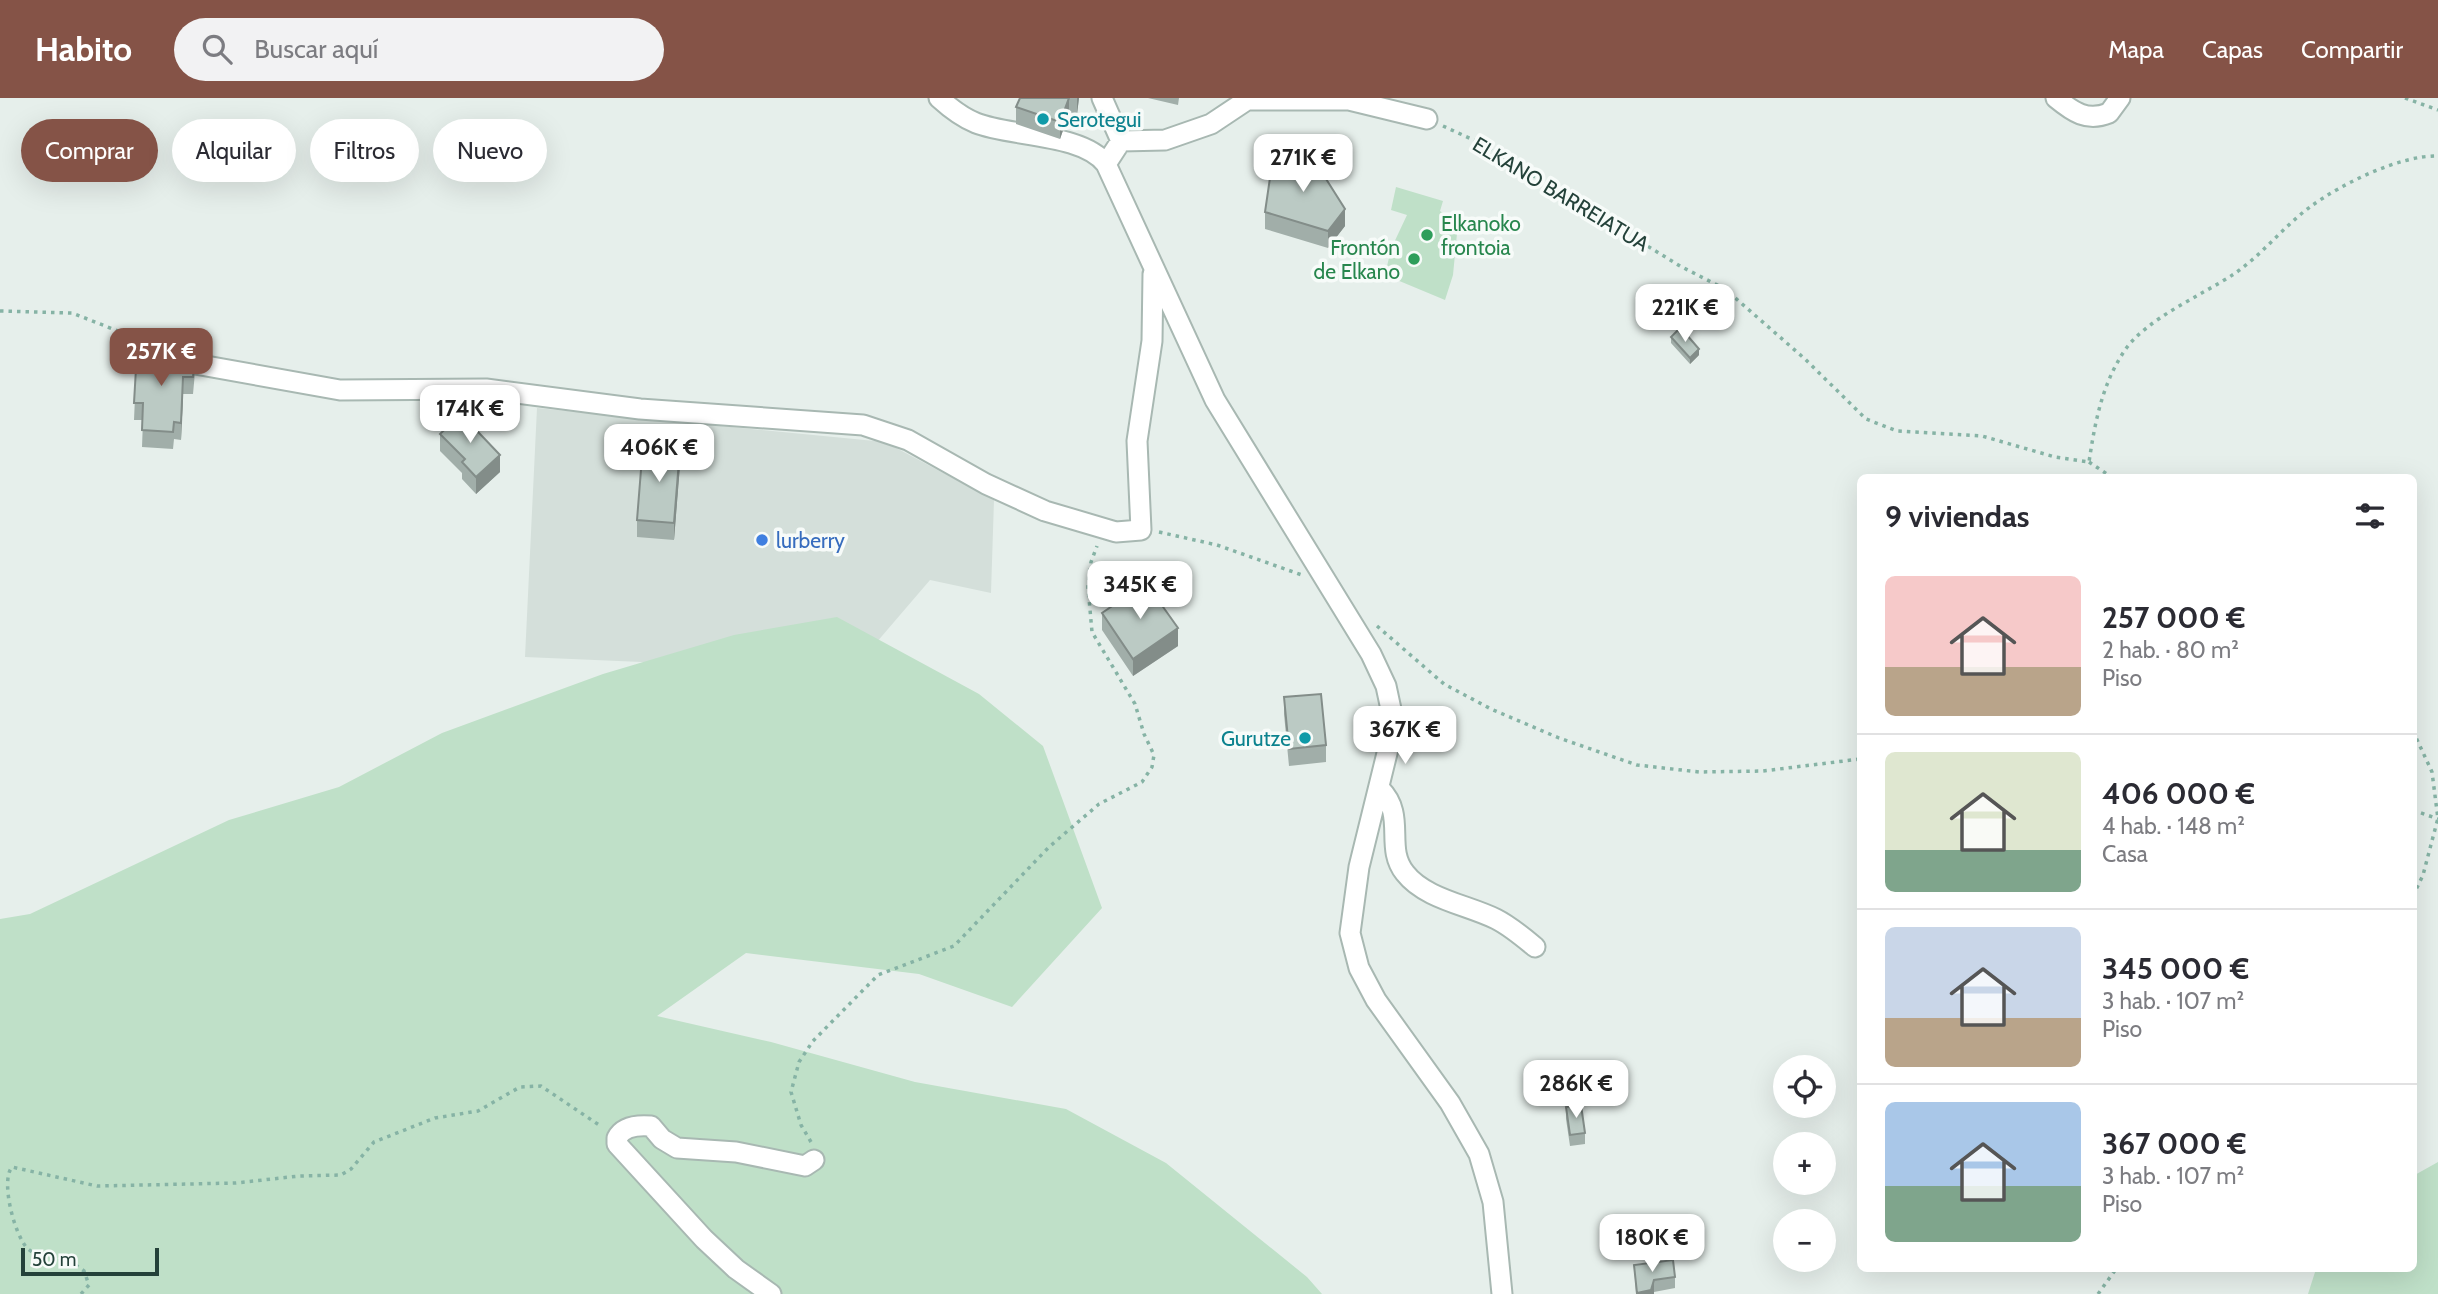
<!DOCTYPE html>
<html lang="es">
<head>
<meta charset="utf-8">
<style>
	body { margin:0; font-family:Cabin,sans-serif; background:#f2f2f3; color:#2b2b33; height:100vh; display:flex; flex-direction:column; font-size:26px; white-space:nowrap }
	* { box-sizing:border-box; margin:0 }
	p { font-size:23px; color:#7c7c81 }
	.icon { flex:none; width:38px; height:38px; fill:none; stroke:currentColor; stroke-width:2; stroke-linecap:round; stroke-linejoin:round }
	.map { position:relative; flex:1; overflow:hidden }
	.drawer { position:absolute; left:1857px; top:376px; width:560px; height:798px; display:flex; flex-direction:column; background:#fff; border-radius:10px; box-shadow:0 7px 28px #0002 }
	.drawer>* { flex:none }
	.hud { position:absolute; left:21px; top:21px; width:665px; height:63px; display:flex; gap:14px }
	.controls { position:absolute; left:1773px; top:957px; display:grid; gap:14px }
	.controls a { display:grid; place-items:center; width:63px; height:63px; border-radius:50%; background:#fff; box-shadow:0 7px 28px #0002; font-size:35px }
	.scale { position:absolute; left:21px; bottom:18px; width:138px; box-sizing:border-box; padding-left:7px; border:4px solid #24423a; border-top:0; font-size:19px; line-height:24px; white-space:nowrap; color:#24423a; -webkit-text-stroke:5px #f7fbf9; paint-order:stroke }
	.price { position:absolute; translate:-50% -60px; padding:0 16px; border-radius:14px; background:#fff; color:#222; font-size:23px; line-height:46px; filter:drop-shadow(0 2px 4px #0008) }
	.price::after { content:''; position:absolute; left:50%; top:42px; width:21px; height:16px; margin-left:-10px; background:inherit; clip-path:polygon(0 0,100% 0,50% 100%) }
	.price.active { background:#855347; color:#fff }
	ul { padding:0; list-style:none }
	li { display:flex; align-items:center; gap:21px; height:175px; padding:0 28px }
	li+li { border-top:2px solid #e1e1e2 }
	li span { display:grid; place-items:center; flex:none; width:196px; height:140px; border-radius:10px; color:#555 }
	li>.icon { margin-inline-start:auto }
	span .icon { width:84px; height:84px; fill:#fffc; stroke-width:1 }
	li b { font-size:30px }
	h2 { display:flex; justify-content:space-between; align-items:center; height:84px; padding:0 28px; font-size:30px }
	.tag { padding:0 24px; border-radius:32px; background:#fff; box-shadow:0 7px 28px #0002; font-size:24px; line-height:63px }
	.tag.active { background:#855347; color:#fff }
	header { display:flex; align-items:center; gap:42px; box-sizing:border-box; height:98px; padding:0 35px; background:#855347; color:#fff }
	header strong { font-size:33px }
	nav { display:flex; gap:38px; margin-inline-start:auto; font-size:24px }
	.search { width:490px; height:63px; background:#f2f2f3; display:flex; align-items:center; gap:18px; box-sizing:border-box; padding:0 24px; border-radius:38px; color:#7c7c81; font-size:26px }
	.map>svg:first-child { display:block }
	.built { fill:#d4dfda }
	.green { fill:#bfe0c8 }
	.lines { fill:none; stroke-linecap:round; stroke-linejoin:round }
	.minor-casing { stroke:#a8b8b2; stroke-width:23 }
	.path { stroke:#86b3a5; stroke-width:3.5; stroke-dasharray:3.5 5; stroke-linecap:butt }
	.minor { stroke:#fff; stroke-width:19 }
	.wall { fill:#a1aea9 }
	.shaded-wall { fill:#838d89 }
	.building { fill:#bbcac4; stroke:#838d89; stroke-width:2 }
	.culture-dot { fill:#0f9aa8; stroke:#f7fbf9; stroke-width:2.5 }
	.leisure-dot { fill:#2e9e5b; stroke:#f7fbf9; stroke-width:2.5 }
	.shop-dot { fill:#3f7fe0; stroke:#f7fbf9; stroke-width:2.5 }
	.labels { text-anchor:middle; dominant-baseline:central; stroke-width:7; stroke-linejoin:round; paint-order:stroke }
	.culture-label { font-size:21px; fill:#0d838f; stroke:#f7fbf9; text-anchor:start }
	.street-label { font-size:21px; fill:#24423a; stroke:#f7fbf9 }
	.leisure-label { font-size:21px; fill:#27864d; stroke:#f7fbf9; text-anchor:start }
	.shop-label { font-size:21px; fill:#366cbe; stroke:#f7fbf9; text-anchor:start }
</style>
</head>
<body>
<header>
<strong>Habito</strong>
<div class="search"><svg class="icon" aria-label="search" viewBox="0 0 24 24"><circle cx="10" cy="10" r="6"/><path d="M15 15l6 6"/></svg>Buscar aquí</div>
<nav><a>Mapa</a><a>Capas</a><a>Compartir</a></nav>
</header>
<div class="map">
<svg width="2438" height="1196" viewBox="0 0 2438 1196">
	<rect width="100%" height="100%" fill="#e6efeb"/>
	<path class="built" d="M 537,310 L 885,344 L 994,402 L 991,495 L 930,482 L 852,573 L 525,559 Z"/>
	<path class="green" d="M 1396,89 L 1443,103 L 1440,113 L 1458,125 L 1453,177 L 1445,202 L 1385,177 L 1391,151 L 1407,117 L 1391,112 Z
		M 837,519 L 979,596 L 1043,648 L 1102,810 L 1012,909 L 919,876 L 746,855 L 657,918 L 771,944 L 915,984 L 1066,1011 L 1166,1065 L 1307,1179 L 1322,1196 L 0,1196 L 0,821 L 30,816 L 229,722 L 339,689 L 442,635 L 603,576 L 734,537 Z
		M 2438,1064 L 2438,1196 L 2308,1196 L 2316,1171 L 2413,1171 L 2413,1078 Z"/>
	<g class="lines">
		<defs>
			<path id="minor" d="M 939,0 C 950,10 961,19 976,25 C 1011,39 1082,35 1106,66 L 1215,302 L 1371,556 L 1386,588 L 1392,616 L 1391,639 L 1359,769 L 1350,835 L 1359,870 L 1376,902 L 1450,1005 L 1479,1056 L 1493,1104 L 1502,1196
				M 1102,0 L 1121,43
				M 2056,0 C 2073,14 2087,24 2109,15 L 2120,0
				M 1106,66 L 1121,43 L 1165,42 L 1211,26 L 1247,2 L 1349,2 L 1427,21
				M 155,249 L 195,266 L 340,292 L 486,291 L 640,311 L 863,327 L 908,342 L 986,386 L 1045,413 L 1116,434 L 1141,432 L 1137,343 L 1152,243 L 1153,176
				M 1380,691 C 1407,718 1384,749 1405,775 C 1425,801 1468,807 1496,821 C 1510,828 1523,839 1535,849
				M 771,1196 L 736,1171 L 704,1141 L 617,1046 L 617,1040 C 623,1028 639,1027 651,1028 L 662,1041 L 677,1050 L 736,1054 L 805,1068 L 814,1062"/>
		</defs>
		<use href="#minor" class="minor-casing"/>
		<path class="path" d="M 2405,0 L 2438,12
			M 1443,28 L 1478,44 L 1680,168 L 1725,191 L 1805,261 L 1866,321 L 1897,333 L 1982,338 L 2055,359 L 2089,364 C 2095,324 2102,286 2125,252 C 2146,221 2202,197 2234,176 C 2262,157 2283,129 2310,109 C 2341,86 2400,57 2438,58
			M 0,213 L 72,215 L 141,242
			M 2089,364 L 2113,380
			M 1159,434 L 1217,447 L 1302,477
			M 1377,528 L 1444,586 L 1491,611 L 1559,640 L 1637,667 L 1699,674 L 1763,673 L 1860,661
			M 2413,633 L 2432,674 L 2438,721
			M 2413,712 L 2438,721
			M 2413,798 L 2423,777 L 2438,720
			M 811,1044 L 801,1027 L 791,994 L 799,964 L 813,943 L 878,877 L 954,848 L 1049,749 L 1099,706 L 1142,684 L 1152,669 L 1154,657 L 1144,636 L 1135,606 L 1092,534 L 1088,489 L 1091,464 L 1097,448
			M 81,1196 L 89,1187 L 84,1173 L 65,1159 C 51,1160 40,1161 28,1151 C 15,1139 0,1083 12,1069 L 97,1088 L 236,1085 L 299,1078 L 341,1077 L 351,1071 L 374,1044 L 435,1020 L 478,1013 L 520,989 L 541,988 L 602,1029
			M 2098,1196 L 2116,1171"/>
		<use href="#minor" class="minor"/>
	</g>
	<path class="wall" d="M 1020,0 L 1079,0 L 1077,16 L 1069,15 L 1060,41 L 1016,26 L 1016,9 Z
		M 1148,0 L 1179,0 L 1178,7 Z
		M 1265,114 L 1345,128 L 1328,150 L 1265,131 Z
		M 1671,239 L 1699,257 L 1690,266 L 1671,245 Z
		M 137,253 L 195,274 L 193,296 L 183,296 L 181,342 L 174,341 L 173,351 L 142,349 L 143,322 L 134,322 Z
		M 440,336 L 500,374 L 476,396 L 462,381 L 462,375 L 440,353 Z
		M 680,367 L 674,442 L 637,439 L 637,422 Z
		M 1102,515 L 1178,548 L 1133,578 L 1102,532 Z
		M 1284,599 L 1326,647 L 1326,664 L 1289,668 L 1284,616 Z
		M 1566,1009 L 1585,1035 L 1585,1046 L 1570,1048 L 1566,1021 Z
		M 1634,1167 L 1675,1179 L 1675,1190 L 1654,1194 L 1654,1196 L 1636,1196 Z"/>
	<path class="shaded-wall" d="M 1069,0 L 1069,15 L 1060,41 L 1060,24 Z
		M 1077,0 L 1079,0 L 1077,16 Z
		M 1345,111 L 1345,128 L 1328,150 L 1328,133 Z
		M 1699,251 L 1699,257 L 1690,266 L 1690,260 Z
		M 183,279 L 183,296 L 181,342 L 181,325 Z
		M 680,350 L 680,367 L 674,442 L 674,425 Z
		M 500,357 L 500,374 L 476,396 L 476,379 Z
		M 1178,530 L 1178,548 L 1133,578 L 1133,561 Z
		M 1654,1182 L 1654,1196 L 1637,1196 L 1637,1195 Z"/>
	<path class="building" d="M 1020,0 L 1069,0 L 1060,24 L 1016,9 Z
		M 1309,54 L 1345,111 L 1328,133 L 1265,114 L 1271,73 Z
		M 1678,232 L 1684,239 L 1686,236 L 1699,251 L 1690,260 L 1671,239 Z
		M 137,253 L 195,257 L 193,279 L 183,279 L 181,325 L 174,324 L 173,334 L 142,332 L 143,305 L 134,305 Z
		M 461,316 L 500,357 L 476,379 L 462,364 L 465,361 L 440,336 Z
		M 643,347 L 680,350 L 674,425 L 637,422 Z
		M 1146,485 L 1178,530 L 1133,561 L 1102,515 Z
		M 1321,596 L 1326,647 L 1289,651 L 1284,599 Z
		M 1581,1007 L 1585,1035 L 1570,1037 L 1566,1009 Z
		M 1673,1162 L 1675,1179 L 1654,1182 L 1651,1192 L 1637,1195 L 1634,1167 Z"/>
	<g class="culture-dot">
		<circle cx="1043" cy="21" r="7"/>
		<circle cx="1305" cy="640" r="7"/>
	</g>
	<g class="leisure-dot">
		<circle cx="1427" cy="137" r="7"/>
		<circle cx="1414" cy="161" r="7"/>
	</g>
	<circle class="shop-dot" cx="762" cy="442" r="7"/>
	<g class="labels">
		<g class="culture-label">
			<text x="1057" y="21">Serotegui</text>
			<text x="1291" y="640" text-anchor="end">Gurutze</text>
		</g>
		<g class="street-label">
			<text transform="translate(1561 96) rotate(31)">ELKANO BARREIATUA</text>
		</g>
		<g class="leisure-label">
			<text x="1441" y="125">Elkanoko<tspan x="1441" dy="24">frontoia</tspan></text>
			<text x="1400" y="149" text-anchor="end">Frontón<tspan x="1400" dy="24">de Elkano</tspan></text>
		</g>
		<g class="shop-label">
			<text x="776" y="442">lurberry</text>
		</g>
	</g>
</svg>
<div class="controls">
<a><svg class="icon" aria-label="locate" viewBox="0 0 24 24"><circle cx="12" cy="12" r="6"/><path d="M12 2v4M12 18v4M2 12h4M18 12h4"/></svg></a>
<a>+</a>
<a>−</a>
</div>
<div class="scale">50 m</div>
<b class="price" style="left:1303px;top:96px">271K €</b>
<b class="price" style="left:1685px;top:246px">221K €</b>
<b class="price active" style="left:161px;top:290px">257K €</b>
<b class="price" style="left:470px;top:347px">174K €</b>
<b class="price" style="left:659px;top:386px">406K €</b>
<b class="price" style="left:1140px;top:523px">345K €</b>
<b class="price" style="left:1405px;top:668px">367K €</b>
<b class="price" style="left:1576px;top:1022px">286K €</b>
<b class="price" style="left:1652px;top:1176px">180K €</b>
<div class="hud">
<a class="tag active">Comprar</a>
<a class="tag">Alquilar</a>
<a class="tag">Filtros</a>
<a class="tag">Nuevo</a>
</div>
<section class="drawer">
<h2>9 viviendas<svg class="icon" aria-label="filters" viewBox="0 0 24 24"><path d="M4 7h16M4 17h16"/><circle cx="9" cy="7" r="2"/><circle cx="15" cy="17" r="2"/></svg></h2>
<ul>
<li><span style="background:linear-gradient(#f6c9c9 65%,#b9a48a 0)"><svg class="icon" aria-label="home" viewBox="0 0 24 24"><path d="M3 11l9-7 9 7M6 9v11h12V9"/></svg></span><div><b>257 000 €</b><p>2 hab. · 80 m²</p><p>Piso</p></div></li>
<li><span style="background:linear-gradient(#dfe7d0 70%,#7fa58c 0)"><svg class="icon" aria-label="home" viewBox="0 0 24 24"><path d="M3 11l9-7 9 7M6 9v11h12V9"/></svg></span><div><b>406 000 €</b><p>4 hab. · 148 m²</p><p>Casa</p></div></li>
<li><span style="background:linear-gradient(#c9d6e8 65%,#b9a48a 0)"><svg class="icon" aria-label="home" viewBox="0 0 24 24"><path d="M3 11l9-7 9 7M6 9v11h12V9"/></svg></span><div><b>345 000 €</b><p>3 hab. · 107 m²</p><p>Piso</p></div></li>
<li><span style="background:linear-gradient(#a9c7e8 60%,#7fa58c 0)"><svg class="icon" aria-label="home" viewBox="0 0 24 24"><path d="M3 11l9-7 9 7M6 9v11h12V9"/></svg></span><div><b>367 000 €</b><p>3 hab. · 107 m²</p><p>Piso</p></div></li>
</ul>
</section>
</div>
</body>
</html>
